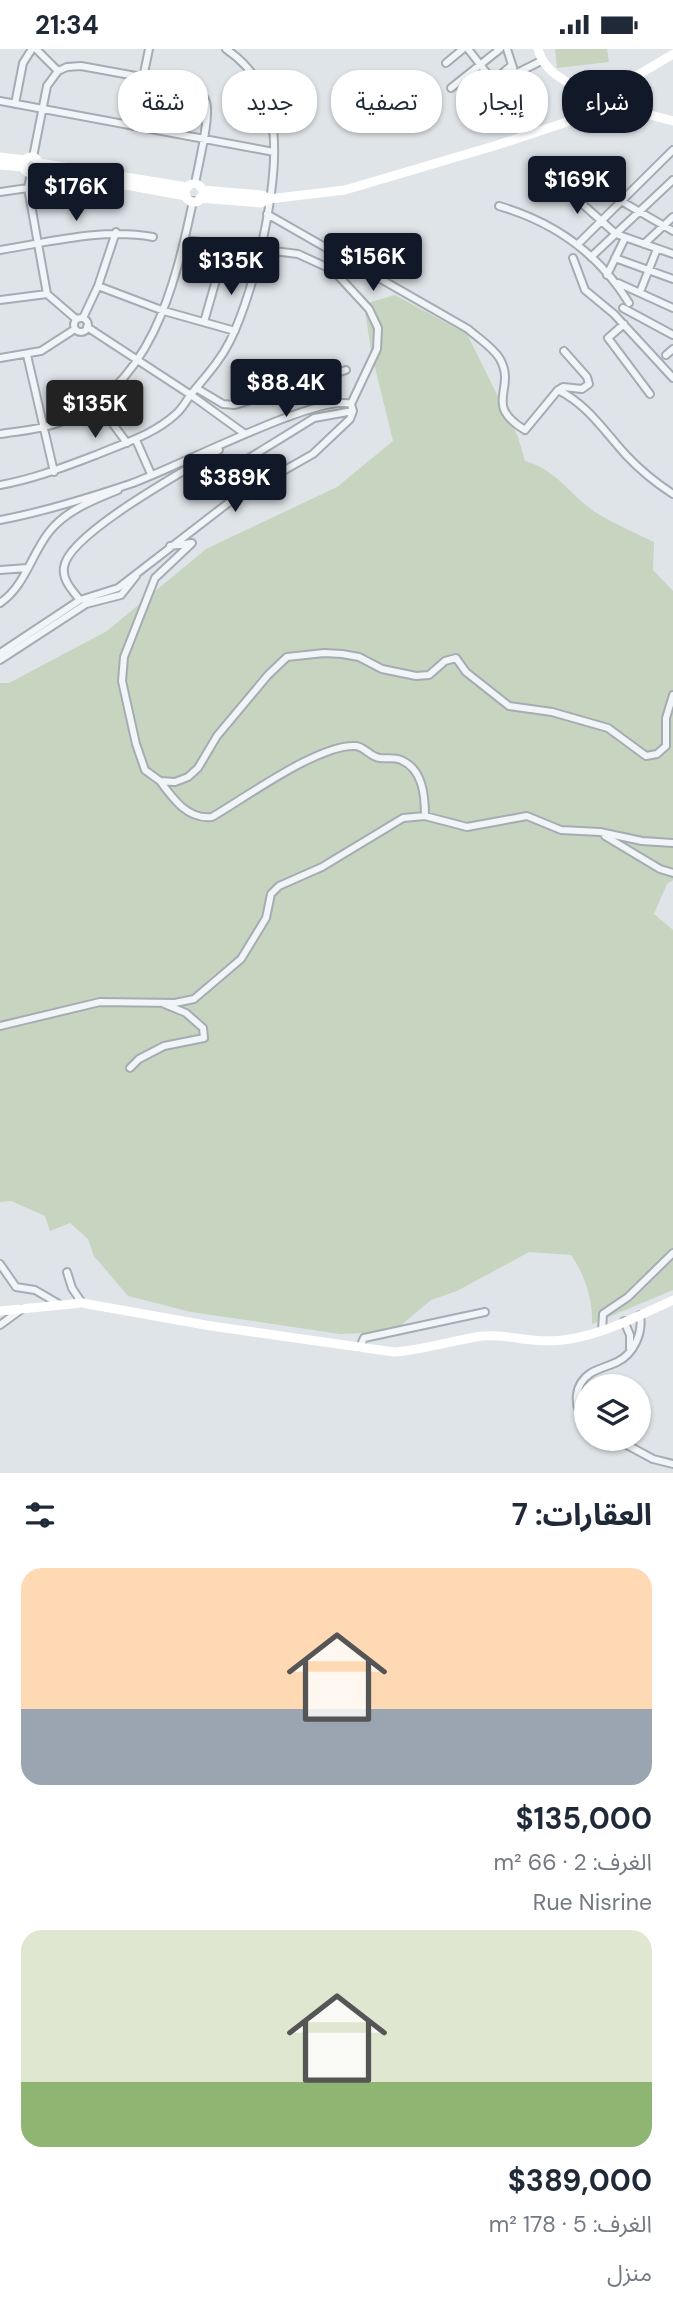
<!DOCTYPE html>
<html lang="ar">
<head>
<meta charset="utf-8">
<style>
	body { margin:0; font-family:"DM Sans","Noto Sans Arabic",sans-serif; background:#f6f6f7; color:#1f2937; direction:rtl; height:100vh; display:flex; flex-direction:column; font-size:26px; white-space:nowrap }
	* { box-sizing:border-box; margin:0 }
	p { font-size:23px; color:#747a83 }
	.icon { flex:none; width:38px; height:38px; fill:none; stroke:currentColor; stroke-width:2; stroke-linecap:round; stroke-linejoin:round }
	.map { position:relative; height:1424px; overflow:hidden; direction:ltr }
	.details { display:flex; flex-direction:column; background:#fff; flex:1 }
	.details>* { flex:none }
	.top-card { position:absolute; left:21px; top:21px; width:632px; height:63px; direction:rtl; display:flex; gap:14px }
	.tools { position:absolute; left:574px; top:1325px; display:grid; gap:14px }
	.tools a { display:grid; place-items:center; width:77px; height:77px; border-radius:50%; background:#fff; box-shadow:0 2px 5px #0004; font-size:35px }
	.price { position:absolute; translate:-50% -60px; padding:0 16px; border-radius:7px; background:#111827; color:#fff; font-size:23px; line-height:46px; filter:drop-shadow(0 2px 4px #0008) }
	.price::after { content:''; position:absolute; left:50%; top:42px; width:21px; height:16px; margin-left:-10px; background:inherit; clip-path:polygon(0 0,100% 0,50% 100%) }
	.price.active { background:#222; color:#fff }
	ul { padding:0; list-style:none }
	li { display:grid; align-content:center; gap:14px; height:371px; padding:0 21px }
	li span { display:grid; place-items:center; height:217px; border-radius:21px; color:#555 }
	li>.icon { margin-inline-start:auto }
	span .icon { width:126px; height:126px; fill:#fffc; stroke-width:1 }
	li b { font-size:30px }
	h2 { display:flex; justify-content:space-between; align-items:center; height:84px; padding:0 21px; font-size:30px }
	.pill { padding:0 24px; border-radius:28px; background:#fff; box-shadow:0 2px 5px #0004; font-size:24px; line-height:63px }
	.pill.active { background:#111827; color:#fff }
	.status { display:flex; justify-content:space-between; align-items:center; height:49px; padding:0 35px; background:#fff; direction:ltr }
	.status svg { height:19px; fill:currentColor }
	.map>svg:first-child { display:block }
	.green { fill:#c7d4bf }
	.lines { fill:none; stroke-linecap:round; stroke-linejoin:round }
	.street-casing { stroke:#a4acb4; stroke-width:10 }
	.street { stroke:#f2f5f7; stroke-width:6 }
	.secondary { stroke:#fff; stroke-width:9 }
</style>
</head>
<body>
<div class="status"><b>21:34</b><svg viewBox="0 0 49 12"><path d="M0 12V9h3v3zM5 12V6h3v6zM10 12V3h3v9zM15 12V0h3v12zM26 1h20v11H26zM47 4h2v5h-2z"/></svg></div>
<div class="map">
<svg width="673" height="1424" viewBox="0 0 673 1424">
	<rect width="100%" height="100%" fill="#dfe4e9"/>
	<path class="green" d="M 555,0 L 607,0 L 609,13 L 557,19 Z
		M 395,246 L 467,285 L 518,388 L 525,412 C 559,421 572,450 600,466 C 617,476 636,484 654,493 L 653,521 L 673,542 L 673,831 L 667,835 L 654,865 L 673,881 L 673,1241 L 592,1275 C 593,1252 585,1225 571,1206 L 529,1203 L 457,1242 L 431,1251 L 400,1277 L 370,1284 L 340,1285 L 191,1263 L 128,1247 L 94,1207 L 88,1190 L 70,1174 L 50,1182 L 45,1167 L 11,1152 L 0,1153 L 0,634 L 9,634 L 107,582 L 206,500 L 337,438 L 393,392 L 371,302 L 364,255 Z"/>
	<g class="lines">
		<defs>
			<path id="street" d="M 468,0 L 493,32
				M 507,0 L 515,25 L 541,12
				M 446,14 L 463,0
				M 58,22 L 67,18 L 81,17 L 185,36 C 194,39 203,43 206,53 C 211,67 198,117 195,135
				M 486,38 L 512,16
				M 451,39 L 500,0
				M 0,52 L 274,103
				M 15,55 L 23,14 L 32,0
				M 133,77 L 149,0
				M 33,108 L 47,37 L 58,22 L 36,0
				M 31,124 L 28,139 L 47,245 L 76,270
				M 0,143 L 28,139
				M 569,143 L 616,185 L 673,205
				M 621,152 L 673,182
				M 499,157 C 554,173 599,205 629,254
				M 267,165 L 468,280 C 478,289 493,298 500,310 C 517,341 482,355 525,381 L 558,341 C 588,356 604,382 626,406 C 640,421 656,434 673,445
				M 578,195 L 673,101
				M 644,195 L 673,168
				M 0,201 C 51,193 101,179 153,188
				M 591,208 L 673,131
				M 573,209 L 585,241 L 614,265 L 673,329
				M 615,209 L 673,230
				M 607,226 L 625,189
				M 618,234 L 673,259
				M 98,237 L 164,262 L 235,282
				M 640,243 L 657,200
				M 0,251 L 47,245
				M 623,259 L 673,286
				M 83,269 L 98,237 L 116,183
				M74 276a7 7 0 1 1 14 0a7 7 0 1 1-14 0Z
				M 204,273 L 226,196
				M 624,275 L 608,289 L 650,345
				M 87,278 L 191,346 L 245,385
				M 27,306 L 54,423
				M 666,306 L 673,300
				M 0,309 L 41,302 L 75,280
				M 196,339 L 223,355 L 235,356 L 346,321
				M 558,341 L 563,338 L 582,340 L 589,335 L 587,328 L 564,302
				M 96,352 L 127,394
				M 0,385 C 19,382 39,381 58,374 C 151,341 175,237 193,152
				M 136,391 L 151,425
				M 233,419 L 314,369 L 353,362
				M 0,436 C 34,430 64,418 96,406 C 124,394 153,386 176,365 C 183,359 187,350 192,344 C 206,327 220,312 230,292 C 256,239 286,116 269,59 C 262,34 248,15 226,0
				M 0,471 C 44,463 88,449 130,435 C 172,421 318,344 351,355
				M 170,497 L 192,494 L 155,529 L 124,608 L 122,632 L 136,695 L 145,721 L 160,732 L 175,733 L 188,728 L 198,719 L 217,687 L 268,626 L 287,608 L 324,604 L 342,605 L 359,608 L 382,620 L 416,627 L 429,626 L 445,612 L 456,609 L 466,623 L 509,657 L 552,663 L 608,679 L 646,707 L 657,705 L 666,697 L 666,669 L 673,646
				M 0,521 L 27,519
				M 80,551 C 72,541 62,531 64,518 C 68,485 188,420 219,401
				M 0,554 C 25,537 31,506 49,483 C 66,461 94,451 118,441
				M 0,604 L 80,551 L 118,539 L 232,451 L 313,405 L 350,370 L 353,362 L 351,355 L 377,300 L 378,279 L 369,260 L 333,221 L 298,205 L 185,191
				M 0,611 L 86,555 L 121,546 L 136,527
				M 160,732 C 173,750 188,771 212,768 C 245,749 320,694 356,697 C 365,698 370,708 380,709 C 387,710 394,708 401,711 C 423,720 425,747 425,767
				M 605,787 L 660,820 L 673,824
				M 0,977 L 100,953 L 175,954 L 194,950 L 241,910 L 266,869 L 271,845 L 279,837 L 322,818 L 403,769 L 425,767 L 467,778 L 527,767 L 561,781 L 600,783 L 642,792 L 673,794
				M 130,1019 L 139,1010 L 164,997 L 204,989 L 203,979 L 186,964 L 162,954
				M 0,1215 L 16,1238 L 35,1241 L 59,1255
				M 67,1223 L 72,1239 L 82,1254
				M 624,1272 L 630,1286 L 630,1299
				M 0,1276 L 22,1260
				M 602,1281 L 603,1265 L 628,1248 L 673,1204
				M 360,1298 L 364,1289 L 485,1263
				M 586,1372 C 572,1357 574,1335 591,1324 C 599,1319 609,1317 617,1313 C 634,1305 643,1284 640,1266
				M 616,1390 L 653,1410 L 673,1415"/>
		</defs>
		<use href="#street" class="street-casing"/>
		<use href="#street" class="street"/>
		<path class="secondary" d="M 538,0 C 544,25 570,34 591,46
			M588 53a12 12 0 1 1 24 0a12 12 0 1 1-24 0Z
			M 608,44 L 673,5
			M 612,56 L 673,72
			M23 116a8 8 0 1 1 16 0a8 8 0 1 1-16 0Z
			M 0,108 L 25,111
			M 39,114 L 187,138
			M 0,116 L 23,118
			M 38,120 L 186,147
			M185 144a9 9 0 1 1 18 0a9 9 0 1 1-18 0Z
			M 202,141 L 262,146 L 269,150
			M 200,149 L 261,154 L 269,150 L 345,141 L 494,97 L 576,70 L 591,60
			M 0,1262 L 82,1254 L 211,1277 L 394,1303 C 424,1301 453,1291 483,1287 C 504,1285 525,1292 547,1292 C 591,1292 634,1269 673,1251"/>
	</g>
</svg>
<div class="tools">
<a><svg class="icon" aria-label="layers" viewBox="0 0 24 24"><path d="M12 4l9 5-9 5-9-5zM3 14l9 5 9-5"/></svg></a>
</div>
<b class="price" style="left:577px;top:167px">$169K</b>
<b class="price" style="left:76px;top:174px">$176K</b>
<b class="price" style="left:373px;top:244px">$156K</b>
<b class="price" style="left:231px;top:248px">$135K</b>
<b class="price" style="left:286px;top:370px">$88.4K</b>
<b class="price active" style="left:95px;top:391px">$135K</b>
<b class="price" style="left:235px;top:465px">$389K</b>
<div class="top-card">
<a class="pill active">شراء</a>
<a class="pill">إيجار</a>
<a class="pill">تصفية</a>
<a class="pill">جديد</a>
<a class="pill">شقة</a>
</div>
</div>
<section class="details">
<h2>العقارات: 7<svg class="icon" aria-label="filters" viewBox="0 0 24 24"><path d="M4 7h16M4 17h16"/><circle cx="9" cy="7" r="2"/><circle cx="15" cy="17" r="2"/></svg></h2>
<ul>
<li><span style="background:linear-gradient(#ffd9b3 65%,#9aa5b1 0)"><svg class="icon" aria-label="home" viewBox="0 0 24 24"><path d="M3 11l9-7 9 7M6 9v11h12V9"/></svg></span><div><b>$135,000</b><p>الغرف: 2 · 66 m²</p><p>Rue Nisrine</p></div></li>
<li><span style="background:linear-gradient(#dfe7d0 70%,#8fb573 0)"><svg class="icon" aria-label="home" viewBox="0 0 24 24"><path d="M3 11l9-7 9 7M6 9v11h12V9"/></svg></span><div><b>$389,000</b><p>الغرف: 5 · 178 m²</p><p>منزل</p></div></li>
</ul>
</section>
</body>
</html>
